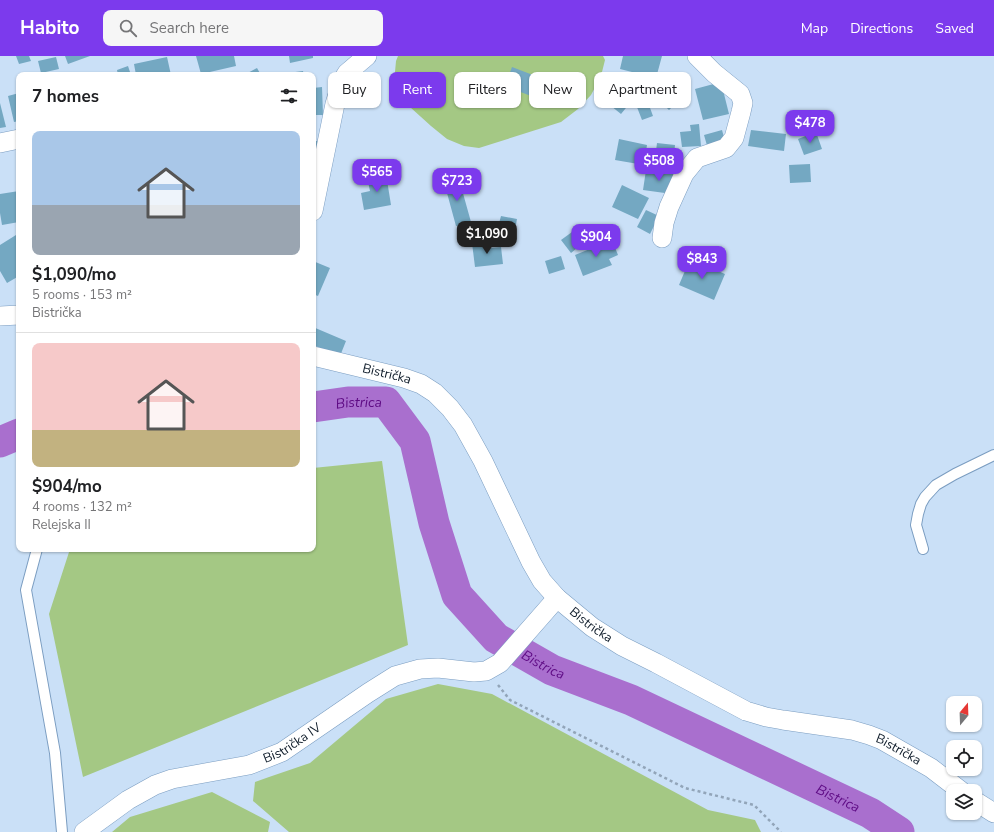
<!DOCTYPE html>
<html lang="en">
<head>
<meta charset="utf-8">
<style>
	body { margin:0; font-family:"Nunito Sans",sans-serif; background:#f6f6f6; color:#202124; height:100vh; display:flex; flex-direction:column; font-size:15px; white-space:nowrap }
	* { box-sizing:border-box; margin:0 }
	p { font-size:13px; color:#757577 }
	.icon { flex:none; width:22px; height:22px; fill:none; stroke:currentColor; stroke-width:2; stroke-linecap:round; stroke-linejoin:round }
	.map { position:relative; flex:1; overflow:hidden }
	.side { position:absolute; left:16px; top:16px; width:300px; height:480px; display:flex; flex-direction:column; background:#fff; border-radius:8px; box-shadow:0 1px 3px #0004 }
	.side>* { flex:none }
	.banner { position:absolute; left:328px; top:16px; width:380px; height:36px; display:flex; gap:8px }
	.needle { width:26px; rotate:19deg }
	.buttons { position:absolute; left:946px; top:640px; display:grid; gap:8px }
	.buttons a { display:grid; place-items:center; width:36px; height:36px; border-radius:8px; background:#fff; box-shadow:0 1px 3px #0004; font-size:20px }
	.price { position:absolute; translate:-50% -34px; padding:0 9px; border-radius:8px; background:#7c3aed; color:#fff; font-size:13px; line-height:26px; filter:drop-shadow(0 1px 2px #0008) }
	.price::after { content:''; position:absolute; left:50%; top:24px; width:12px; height:9px; margin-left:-6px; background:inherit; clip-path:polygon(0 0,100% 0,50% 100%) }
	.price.active { background:#222; color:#fff }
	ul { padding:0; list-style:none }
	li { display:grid; align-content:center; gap:8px; height:212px; padding:0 16px }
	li+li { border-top:1px solid #e0e0e0 }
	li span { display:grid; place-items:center; height:124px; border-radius:8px; color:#555 }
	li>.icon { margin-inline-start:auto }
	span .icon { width:72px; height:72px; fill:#fffc; stroke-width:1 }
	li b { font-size:17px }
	h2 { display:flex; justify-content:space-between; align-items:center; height:48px; padding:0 16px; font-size:17px }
	.tag { padding:0 14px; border-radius:8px; background:#fff; box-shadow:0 1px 3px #0004; font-size:14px; line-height:36px }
	.tag.active { background:#7c3aed; color:#fff }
	header { display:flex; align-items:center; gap:24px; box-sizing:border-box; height:56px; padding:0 20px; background:#7c3aed; color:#fff }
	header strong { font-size:19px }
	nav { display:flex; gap:22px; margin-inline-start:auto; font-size:14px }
	.search { width:280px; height:36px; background:#f6f6f6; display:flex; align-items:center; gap:10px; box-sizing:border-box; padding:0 14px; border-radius:8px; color:#757577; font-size:15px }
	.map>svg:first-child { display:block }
	.green { fill:#a4c884 }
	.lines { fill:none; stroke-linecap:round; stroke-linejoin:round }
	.river { stroke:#a96fce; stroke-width:31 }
	.building { fill:#74a8c2 }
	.lane-casing { stroke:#7b9dc1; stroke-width:12 }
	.street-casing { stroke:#7b9dc1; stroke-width:20 }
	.path { stroke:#92a5b9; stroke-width:2.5; stroke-dasharray:3 3; stroke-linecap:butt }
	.lane { stroke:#fff; stroke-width:10 }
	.street { stroke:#fff; stroke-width:19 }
	.labels { text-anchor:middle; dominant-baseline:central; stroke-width:3.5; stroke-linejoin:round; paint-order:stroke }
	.street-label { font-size:13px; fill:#0f1c2a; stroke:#fefefe }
	.water-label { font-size:14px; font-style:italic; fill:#5f0c85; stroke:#fefefe }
</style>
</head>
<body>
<header>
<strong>Habito</strong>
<div class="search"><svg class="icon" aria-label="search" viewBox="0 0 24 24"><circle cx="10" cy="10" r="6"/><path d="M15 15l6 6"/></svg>Search here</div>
<nav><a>Map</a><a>Directions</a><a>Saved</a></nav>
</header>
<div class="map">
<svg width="994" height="776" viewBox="0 0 994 776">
	<rect width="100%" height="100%" fill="#cae0f7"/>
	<path class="green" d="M 398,0 L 603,0 L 605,4 L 601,20 L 591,39 L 578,53 L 561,66 L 479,92 L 464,90 L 447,83 L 431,70 L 400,42 L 395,30 L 395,16 L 396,5 Z
		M 382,405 L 408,589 L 83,721 L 49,558 L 70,493 L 313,493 L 313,412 Z
		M 438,628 L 492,638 L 708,754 L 755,764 L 761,776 L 289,776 L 253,745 L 255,726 L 269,721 L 310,707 L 386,643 Z
		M 212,736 L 270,766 L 268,776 L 112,776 L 130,761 Z"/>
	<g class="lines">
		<g class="river">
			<path id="s1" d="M 313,351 L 348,346 L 386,346 L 415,385 L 434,467 L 457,539 L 496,582 L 552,614 L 631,644 L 870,757 L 899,776"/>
			<path d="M 0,386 L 19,378"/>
		</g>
	</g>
	<path class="building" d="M 16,0 L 29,0 L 31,5 L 19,8 Z
		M 65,0 L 90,0 L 68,8 Z
		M 196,0 L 234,0 L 236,10 L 201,18 Z
		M 289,0 L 313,0 L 313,2 L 290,7 Z
		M 623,0 L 662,0 L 656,22 L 620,13 Z
		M 56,1 L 59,13 L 41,17 L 38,5 Z
		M 167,1 L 171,19 L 136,19 L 134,8 Z
		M 128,10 L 131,19 L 118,19 L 117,14 Z
		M 512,11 L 546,24 L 539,43 L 505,30 Z
		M 257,12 L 261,19 L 244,19 Z
		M 303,15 L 304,19 L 280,19 L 280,18 Z
		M 675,21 L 689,35 L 669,54 L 655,40 Z
		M 721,26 L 729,58 L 703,64 L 695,33 Z
		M 322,31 L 323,59 L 313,59 L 313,32 Z
		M 19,37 L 19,65 L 14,66 L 8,40 Z
		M 620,39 L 630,47 L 621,58 L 611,50 Z
		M 646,41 L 653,60 L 642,64 L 635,46 Z
		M 0,47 L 6,71 L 0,72 Z
		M 699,68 L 701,90 L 682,91 L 680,76 L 691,75 L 690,69 Z
		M 722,74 L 726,89 L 708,93 L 704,79 Z
		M 751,74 L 786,78 L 784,95 L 748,90 Z
		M 816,76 L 822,93 L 804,99 L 798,83 Z
		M 619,83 L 647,89 L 644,109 L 615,104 Z
		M 313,85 L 319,85 L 321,98 L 313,98 Z
		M 657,87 L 675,89 L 673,109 L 648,106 L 649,94 L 656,95 Z
		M 810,108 L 811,126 L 790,127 L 789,109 Z
		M 646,114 L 675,118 L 672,138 L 643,134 Z
		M 386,118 L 391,149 L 364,154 L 361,137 L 370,135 L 367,121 Z
		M 459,123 L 471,166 L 456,170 L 444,126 Z
		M 622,129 L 649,142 L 638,163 L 612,151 Z
		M 19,135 L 19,166 L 2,169 L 0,157 L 0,138 Z
		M 646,154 L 659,160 L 650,178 L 637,171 Z
		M 501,160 L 517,163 L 515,174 L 498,171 Z
		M 572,176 L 582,188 L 571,197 L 561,184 Z
		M 16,179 L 19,184 L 19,220 L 7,227 L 0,215 L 0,189 Z
		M 612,184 L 618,199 L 609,203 L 612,209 L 583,220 L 575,199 Z
		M 490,185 L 490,192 L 501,191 L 503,208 L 475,211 L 472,187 Z
		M 561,200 L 565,213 L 549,218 L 545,205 Z
		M 690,203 L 725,218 L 714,244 L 679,229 Z
		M 313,205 L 330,212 L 318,240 L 313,238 Z
		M 313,271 L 346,285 L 340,300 L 313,289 Z"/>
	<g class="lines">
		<defs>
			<path id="lane" d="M 37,493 L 26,534 L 55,697 L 62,776
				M 923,493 L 916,469 L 918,458 L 921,448 L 925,441 L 936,429 L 955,418 L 994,399"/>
			<g id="street">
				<path d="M 0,87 L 19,83"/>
				<path d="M 313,155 L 335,48 L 342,25 L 347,17 L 367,0"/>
				<path d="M 662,182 L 664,167 L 669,151 L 684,118 L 697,102 L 726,92 L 734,82 L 741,56 L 743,47 L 740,38 L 714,17 L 697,0"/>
				<path d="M 0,260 L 19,259"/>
				<path id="s2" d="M 313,300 L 404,322 L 421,328 L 435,337 L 450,352 L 463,369 L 483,405 L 531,506 L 542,525 L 557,542 L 592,571 L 622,590 L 656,607 L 746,655 L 766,661 L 783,664 L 852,674 L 869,679 L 882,684 L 931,712 L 961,735"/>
				<path d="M 975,745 L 994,757"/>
				<path id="s3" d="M 84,776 L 128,744 L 155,729 L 172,723 L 249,709 L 282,696 L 368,637 L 395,620 L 420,613 L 438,612 L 474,616 L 486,615 L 500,607 L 557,542"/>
			</g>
		</defs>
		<use href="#lane" class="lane-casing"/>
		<use href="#street" class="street-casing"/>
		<path class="path" d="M 498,629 L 510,644 L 685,732 L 754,749 L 781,776"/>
		<use href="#lane" class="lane"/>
		<use href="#street" class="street"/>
	</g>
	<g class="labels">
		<g class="street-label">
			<text stroke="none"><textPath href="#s2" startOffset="76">Bistrička</textPath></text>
			<text stroke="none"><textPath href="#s2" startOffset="412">Bistrička</textPath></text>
			<text stroke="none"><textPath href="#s3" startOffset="230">Bistrička IV</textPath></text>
			<text stroke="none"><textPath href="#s2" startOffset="748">Bistrička</textPath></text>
		</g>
		<g class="water-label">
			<text stroke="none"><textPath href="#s1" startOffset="46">Bistrica</textPath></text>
			<text stroke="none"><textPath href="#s1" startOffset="394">Bistrica</textPath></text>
			<text stroke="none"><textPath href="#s1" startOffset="718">Bistrica</textPath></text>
		</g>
	</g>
</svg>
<div class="buttons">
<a><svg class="needle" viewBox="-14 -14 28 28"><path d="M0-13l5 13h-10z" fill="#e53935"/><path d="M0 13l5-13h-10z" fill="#757577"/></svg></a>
<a><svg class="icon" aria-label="locate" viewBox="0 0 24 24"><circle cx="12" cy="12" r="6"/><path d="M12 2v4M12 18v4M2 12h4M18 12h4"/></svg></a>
<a><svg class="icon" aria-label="layers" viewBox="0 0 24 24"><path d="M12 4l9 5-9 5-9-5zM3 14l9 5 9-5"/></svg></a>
</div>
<b class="price" style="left:810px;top:88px">$478</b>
<b class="price" style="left:659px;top:126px">$508</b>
<b class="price" style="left:377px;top:137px">$565</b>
<b class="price" style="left:457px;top:146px">$723</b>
<b class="price active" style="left:487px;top:199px">$1,090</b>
<b class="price" style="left:596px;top:202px">$904</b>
<b class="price" style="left:702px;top:224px">$843</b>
<div class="banner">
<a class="tag">Buy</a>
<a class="tag active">Rent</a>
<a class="tag">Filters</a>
<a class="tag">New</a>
<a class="tag">Apartment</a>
</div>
<section class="side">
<h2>7 homes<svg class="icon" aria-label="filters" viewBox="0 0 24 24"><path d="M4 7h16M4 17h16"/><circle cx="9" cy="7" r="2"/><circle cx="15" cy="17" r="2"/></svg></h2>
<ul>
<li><span style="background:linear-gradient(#a9c7e8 60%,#9aa5b1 0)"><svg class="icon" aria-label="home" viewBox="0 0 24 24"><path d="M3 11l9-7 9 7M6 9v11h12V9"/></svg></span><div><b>$1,090/mo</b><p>5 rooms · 153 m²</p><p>Bistrička</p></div></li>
<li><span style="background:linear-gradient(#f6c9c9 70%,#c2b280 0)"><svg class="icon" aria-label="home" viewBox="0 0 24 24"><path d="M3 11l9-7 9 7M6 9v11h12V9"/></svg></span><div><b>$904/mo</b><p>4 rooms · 132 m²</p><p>Relejska II</p></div></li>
</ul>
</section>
</div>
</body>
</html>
